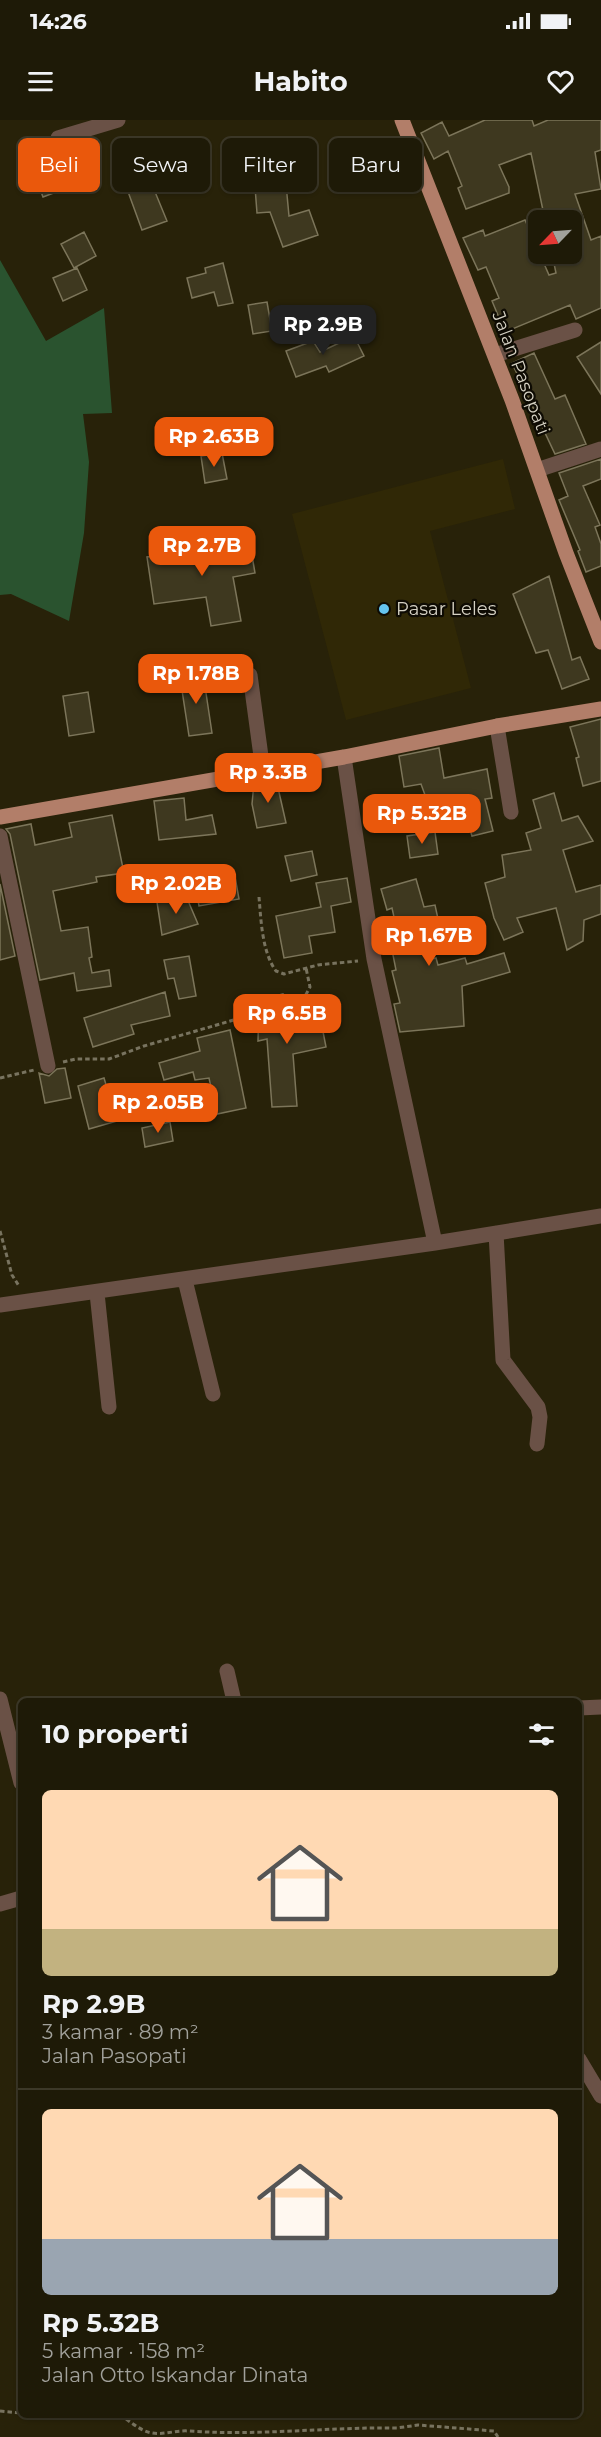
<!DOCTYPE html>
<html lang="id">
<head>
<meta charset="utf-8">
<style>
	body { margin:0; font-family:Montserrat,sans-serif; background:#2b2715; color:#f1f3f6; height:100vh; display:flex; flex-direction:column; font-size:22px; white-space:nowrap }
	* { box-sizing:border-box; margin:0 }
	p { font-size:20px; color:#a1a19b }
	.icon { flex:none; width:33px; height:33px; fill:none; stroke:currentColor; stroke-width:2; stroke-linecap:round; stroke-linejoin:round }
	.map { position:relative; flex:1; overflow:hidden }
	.panel { position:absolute; left:18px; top:1578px; width:564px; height:720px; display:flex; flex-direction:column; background:#1e1a07; border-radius:9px; box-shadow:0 2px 4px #0004,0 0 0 2px #3c3828 }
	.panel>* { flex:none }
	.hud { position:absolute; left:18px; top:18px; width:566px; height:54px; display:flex; gap:12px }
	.needle { width:39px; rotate:245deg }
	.fabs { position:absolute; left:528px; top:90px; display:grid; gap:12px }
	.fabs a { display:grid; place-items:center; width:54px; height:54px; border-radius:9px; background:#1e1a07; box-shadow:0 2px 4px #0004,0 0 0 2px #3c3828; font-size:30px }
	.price { position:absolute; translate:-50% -51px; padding:0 14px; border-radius:12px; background:#ea580c; color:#fff; font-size:20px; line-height:39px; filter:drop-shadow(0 2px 3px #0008) }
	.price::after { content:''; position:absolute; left:50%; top:36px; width:18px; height:14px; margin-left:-9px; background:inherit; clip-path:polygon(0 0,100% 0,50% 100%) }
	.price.active { background:#222; color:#fff }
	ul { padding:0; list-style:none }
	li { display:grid; align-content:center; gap:12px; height:318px; padding:0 24px }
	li+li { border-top:2px solid #3c3828 }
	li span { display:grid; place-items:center; height:186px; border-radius:9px; color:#555 }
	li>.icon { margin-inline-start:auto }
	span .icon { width:108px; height:108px; fill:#fffc; stroke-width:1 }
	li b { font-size:26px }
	h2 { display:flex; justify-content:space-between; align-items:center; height:72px; padding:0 24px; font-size:26px }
	.chip { padding:0 21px; border-radius:9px; background:#1e1a07; box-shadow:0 2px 4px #0004,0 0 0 2px #3c3828; font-size:21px; line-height:54px }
	.chip.active { background:#ea580c; color:#fff }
	.status { display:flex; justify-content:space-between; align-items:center; height:42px; padding:0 30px; background:#1e1a07; direction:ltr }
	.status svg { height:16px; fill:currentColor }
	header { display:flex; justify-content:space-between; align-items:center; height:78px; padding:0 24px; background:#1e1a07; font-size:27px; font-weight:700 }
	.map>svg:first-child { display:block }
	.built { fill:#302806 }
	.green { fill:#2a532f }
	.building { fill:#3e381f; stroke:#7c755a; stroke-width:1.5 }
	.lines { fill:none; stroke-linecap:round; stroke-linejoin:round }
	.path { stroke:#78735f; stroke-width:3; stroke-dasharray:4.5 3; stroke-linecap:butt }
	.street { stroke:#6a5146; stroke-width:15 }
	.primary { stroke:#b27e69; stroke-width:15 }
	.poi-dot { fill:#65c4ef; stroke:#0e0b03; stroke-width:2 }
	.labels { text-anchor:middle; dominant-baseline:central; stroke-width:4.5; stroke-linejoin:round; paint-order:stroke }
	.street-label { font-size:18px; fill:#d5d1c3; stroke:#0e0b03 }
	.poi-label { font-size:18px; fill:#d5d1c3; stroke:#0e0b03; text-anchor:start }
</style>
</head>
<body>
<div class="status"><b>14:26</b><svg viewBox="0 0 49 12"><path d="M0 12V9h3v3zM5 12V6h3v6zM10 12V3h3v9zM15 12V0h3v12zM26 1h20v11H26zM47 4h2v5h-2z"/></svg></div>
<header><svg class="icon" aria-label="menu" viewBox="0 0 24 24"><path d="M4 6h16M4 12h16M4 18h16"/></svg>Habito<svg class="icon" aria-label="heart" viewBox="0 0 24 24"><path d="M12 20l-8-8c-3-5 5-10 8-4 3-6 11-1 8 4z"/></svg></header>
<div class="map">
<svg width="601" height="2317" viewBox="0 0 601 2317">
	<rect width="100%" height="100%" fill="#282209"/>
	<path class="built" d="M 503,339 L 515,389 L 430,411 L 471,568 L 346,600 L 292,394 Z"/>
	<path class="green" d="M 0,140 L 46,221 L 104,188 L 112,293 L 83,294 L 89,342 L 84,413 L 69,501 L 11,474 L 0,475 Z"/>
	<path class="building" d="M 485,0 L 532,0 L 534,6 L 548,0 L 601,0 L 601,30 L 595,32 L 601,69 L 575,74 L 591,120 L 601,116 L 601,188 L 576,199 L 570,185 L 505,212 L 492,181 L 499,178 L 486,147 L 478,150 L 463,118 L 483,110 L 485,116 L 525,100 L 549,155 L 556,153 L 552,134 L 572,134 L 572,100 L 545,100 L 531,33 L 499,45 L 509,67 L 509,73 L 466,89 L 458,68 L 462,66 L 448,31 L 434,39 L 421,13 L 442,2 L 449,16 Z
		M 60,34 L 72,66 L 43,77 L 31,45 Z
		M 166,41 L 173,59 L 153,67 L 167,101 L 142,110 L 123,58 Z
		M 286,64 L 289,96 L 309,90 L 318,115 L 283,127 L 270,92 L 257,93 L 255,67 Z
		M 84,112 L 96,136 L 74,148 L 61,124 Z
		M 223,143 L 233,183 L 218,186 L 214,172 L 192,178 L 187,158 L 206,153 L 205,148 Z
		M 77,148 L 87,170 L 63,181 L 53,158 Z
		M 267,182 L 272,211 L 253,214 L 248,185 Z
		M 354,216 L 364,236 L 329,252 L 326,246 L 296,257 L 286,231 L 313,221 L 320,232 Z
		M 601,222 L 601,274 L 577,237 Z
		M 534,233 L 555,279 L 565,275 L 586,324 L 555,334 L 512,243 Z
		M 222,333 L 227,359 L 205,363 L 201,336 Z
		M 601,339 L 601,359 L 583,366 L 600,405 L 595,407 L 601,424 L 601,446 L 586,452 L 578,431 L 580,430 L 559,380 L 568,376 L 559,353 Z
		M 208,417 L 211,430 L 250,424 L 255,453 L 233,457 L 241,501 L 211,506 L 206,477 L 154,484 L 147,437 L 179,432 L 178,423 Z
		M 549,456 L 572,540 L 580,537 L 589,559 L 562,569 L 548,530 L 536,533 L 513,474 Z
		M 203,553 L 212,613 L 189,616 L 180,557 Z
		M 88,572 L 94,612 L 69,616 L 63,576 Z
		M 601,599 L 601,661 L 583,666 L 576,638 L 579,637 L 570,607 Z
		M 439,628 L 444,658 L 487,649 L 492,678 L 485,679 L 493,711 L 472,716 L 463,686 L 433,697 L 421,664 L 404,667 L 399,636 Z
		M 276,659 L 286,703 L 257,708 L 252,684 L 254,663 Z
		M 554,673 L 562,701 L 578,696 L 593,721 L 563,730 L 576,772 L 601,765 L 601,794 L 584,800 L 583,821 L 567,830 L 556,788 L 517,798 L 523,812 L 504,820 L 494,798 L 485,763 L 505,757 L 502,735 L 531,730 L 526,713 L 541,708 L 533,680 Z
		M 184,678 L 186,700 L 212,695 L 216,714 L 159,720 L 154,681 Z
		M 112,695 L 124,753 L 96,757 L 97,762 L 53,771 L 61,811 L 88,807 L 92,837 L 89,838 L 92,853 L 109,850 L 111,866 L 77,871 L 74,853 L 40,860 L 10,714 L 6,709 L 31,704 L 35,725 L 72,717 L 69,703 Z
		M 435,712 L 438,734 L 410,738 L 407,716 Z
		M 312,731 L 317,755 L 291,761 L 285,736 Z
		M 235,757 L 239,779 L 199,786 L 195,764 Z
		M 347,758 L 351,782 L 331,786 L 335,812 L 309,816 L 312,833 L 284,838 L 276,796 L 321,787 L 316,763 Z
		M 416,759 L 424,787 L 435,785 L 440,808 L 422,812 L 427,840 L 436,838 L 438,845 L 465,838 L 467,844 L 504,833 L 510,852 L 462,866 L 464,906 L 400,912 L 394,884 L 400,883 L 392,851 L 396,850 L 391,825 L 400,824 L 392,788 L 387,790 L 381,769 Z
		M 0,764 L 15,836 L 0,840 Z
		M 186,776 L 198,804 L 162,815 L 157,782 Z
		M 189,836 L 196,876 L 179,879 L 174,858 L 168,859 L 164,840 Z
		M 165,872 L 170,896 L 131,905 L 134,914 L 93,927 L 84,898 Z
		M 283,874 L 290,897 L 319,891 L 326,927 L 293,934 L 297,986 L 272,987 L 267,919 L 258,921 L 259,880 Z
		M 230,910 L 246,988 L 217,994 L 209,958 L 195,960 L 193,952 L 164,960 L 159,943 L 200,931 L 197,918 Z
		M 65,948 L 71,978 L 45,983 L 39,953 L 49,956 L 57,949 Z
		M 104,958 L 117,1001 L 89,1009 L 78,966 Z
		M 170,1002 L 173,1021 L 145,1027 L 142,1008 Z"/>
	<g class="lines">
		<path class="path" d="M 259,777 C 261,800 262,832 276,851 L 284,854 L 318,845 L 358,841
			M 63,942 L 76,939 L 109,939 L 144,926 L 303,880 L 310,867 L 306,848
			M 0,958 L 34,950
			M 0,1111 L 12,1155 L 19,1166
			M 0,2291 L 21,2293
			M 45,2295 L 61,2295
			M 73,2295 L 94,2295
			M 120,2295 C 130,2301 140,2311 152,2313 C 164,2315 176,2310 189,2311 C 258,2316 327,2307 397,2308 L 418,2305 L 494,2311 L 498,2317"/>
		<path class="street" d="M 58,18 L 118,0
			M 495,235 L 575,210
			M 537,350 L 601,329
			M 250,555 L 263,651
			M 497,606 L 511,692
			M 344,637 L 374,839 L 435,1123
			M 0,716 L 48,946
			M 496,1113 L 503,1240 L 538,1287 L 540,1297 L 537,1324
			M 185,1160 L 213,1274
			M 97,1173 L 109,1287
			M 0,1185 L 435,1123 L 601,1096
			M 227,1551 L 234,1581
			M 0,1579 L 21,1663
			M 579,1588 L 601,1587
			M 0,1784 L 21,1778
			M 579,1939 L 601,1976"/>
		<path class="primary" d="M 402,0 L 512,280 L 566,433 L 601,522
			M 0,697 L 344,637 L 497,606 L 601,589"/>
	</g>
	<circle class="poi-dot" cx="384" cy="489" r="6"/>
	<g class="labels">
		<g class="street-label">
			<text transform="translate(521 253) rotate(69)">Jalan Pasopati</text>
		</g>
		<g class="poi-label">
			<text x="396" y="489">Pasar Leles</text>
		</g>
	</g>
</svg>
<div class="fabs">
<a><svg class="needle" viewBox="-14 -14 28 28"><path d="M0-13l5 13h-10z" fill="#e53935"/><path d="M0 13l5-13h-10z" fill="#a1a19b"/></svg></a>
</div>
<b class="price active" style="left:323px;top:236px">Rp 2.9B</b>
<b class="price" style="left:214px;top:348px">Rp 2.63B</b>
<b class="price" style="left:202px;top:457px">Rp 2.7B</b>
<b class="price" style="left:196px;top:585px">Rp 1.78B</b>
<b class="price" style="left:268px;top:684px">Rp 3.3B</b>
<b class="price" style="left:422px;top:725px">Rp 5.32B</b>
<b class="price" style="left:176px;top:795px">Rp 2.02B</b>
<b class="price" style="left:429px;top:847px">Rp 1.67B</b>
<b class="price" style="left:287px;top:925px">Rp 6.5B</b>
<b class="price" style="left:158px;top:1014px">Rp 2.05B</b>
<div class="hud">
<a class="chip active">Beli</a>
<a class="chip">Sewa</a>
<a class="chip">Filter</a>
<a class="chip">Baru</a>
</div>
<section class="panel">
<h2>10 properti<svg class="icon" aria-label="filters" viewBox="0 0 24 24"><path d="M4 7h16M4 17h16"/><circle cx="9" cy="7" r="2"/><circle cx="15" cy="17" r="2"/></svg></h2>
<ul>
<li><span style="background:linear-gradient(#ffd9b3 75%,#c2b280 0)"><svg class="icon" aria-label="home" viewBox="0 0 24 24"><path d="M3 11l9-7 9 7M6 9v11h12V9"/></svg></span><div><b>Rp 2.9B</b><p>3 kamar · 89 m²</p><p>Jalan Pasopati</p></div></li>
<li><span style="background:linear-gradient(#ffd9b3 70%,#9aa5b1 0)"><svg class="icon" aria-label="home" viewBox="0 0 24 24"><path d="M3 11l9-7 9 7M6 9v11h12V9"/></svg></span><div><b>Rp 5.32B</b><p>5 kamar · 158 m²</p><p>Jalan Otto Iskandar Dinata</p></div></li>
</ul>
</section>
</div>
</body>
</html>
